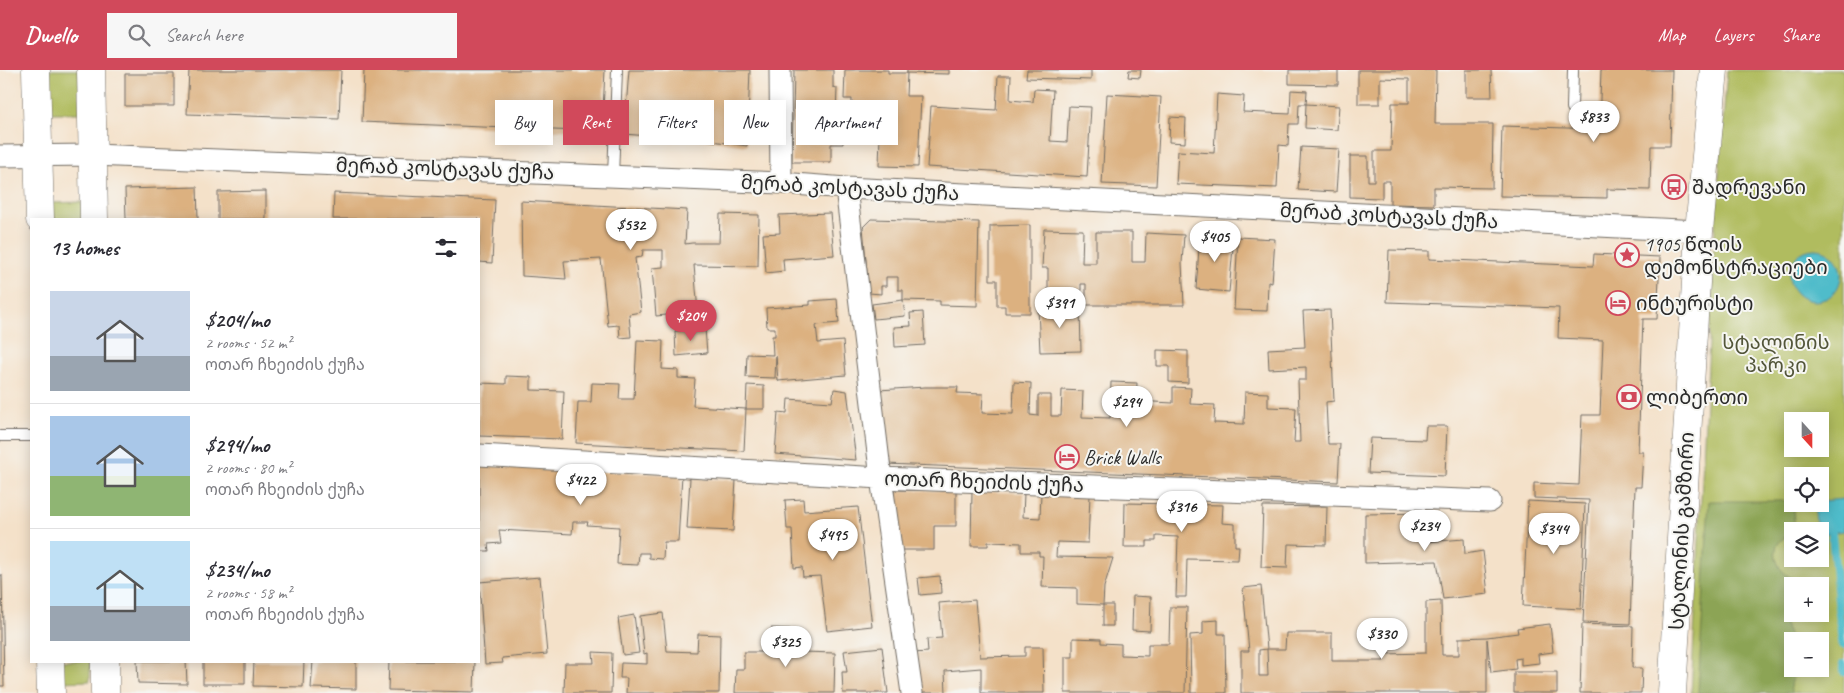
<!DOCTYPE html>
<html lang="en">
<head>
<meta charset="utf-8">
<style>
	body { margin:0; font-family:Caveat,"Noto Sans Georgian",sans-serif; background:#f7f7f7; color:#2b2b33; height:100vh; display:flex; flex-direction:column; font-size:19px; white-space:nowrap }
	* { box-sizing:border-box; margin:0 }
	p { font-size:16px; color:#7c7c81 }
	.icon { flex:none; width:28px; height:28px; fill:none; stroke:currentColor; stroke-width:2; stroke-linecap:round; stroke-linejoin:round }
	.map { position:relative; flex:1; overflow:hidden }
	.panel { position:absolute; left:30px; top:148px; width:450px; height:445px; display:flex; flex-direction:column; background:#fff; border-radius:0px; box-shadow:0 2px 12px #0003 }
	.panel>* { flex:none }
	.banner { position:absolute; left:495px; top:30px; width:475px; height:45px; display:flex; gap:10px }
	.needle { width:32px; rotate:159deg }
	.tools { position:absolute; left:1784px; top:342px; display:grid; gap:10px }
	.tools a { display:grid; place-items:center; width:45px; height:45px; border-radius:0px; background:#fff; box-shadow:0 2px 12px #0003; font-size:25px }
	.price { position:absolute; translate:-50% -42px; padding:0 11px; border-radius:18px; background:#fff; color:#222; font-size:16px; line-height:32px; filter:drop-shadow(0 1px 2px #0008) }
	.price::after { content:''; position:absolute; left:50%; top:30px; width:15px; height:11px; margin-left:-8px; background:inherit; clip-path:polygon(0 0,100% 0,50% 100%) }
	.price.current { background:#d1495b; color:#fff }
	ul { padding:0; list-style:none }
	li { display:flex; align-items:center; gap:15px; height:125px; padding:0 20px }
	li+li { border-top:1px solid #e1e1e2 }
	li span { display:grid; place-items:center; flex:none; width:140px; height:100px; border-radius:0px; color:#555 }
	li>.icon { margin-inline-start:auto }
	span .icon { width:60px; height:60px; fill:#fffc; stroke-width:1 }
	li b { font-size:21px }
	h2 { display:flex; justify-content:space-between; align-items:center; height:60px; padding:0 20px; font-size:21px }
	.tag { padding:0 18px; border-radius:0px; background:#fff; box-shadow:0 2px 12px #0003; font-size:18px; line-height:45px }
	.tag.current { background:#d1495b; color:#fff }
	header { display:flex; align-items:center; gap:30px; box-sizing:border-box; height:70px; padding:0 25px; background:#d1495b; color:#fff }
	header strong { font-size:24px }
	nav { display:flex; gap:28px; margin-inline-start:auto; font-size:18px }
	.search { width:350px; height:45px; background:#f7f7f7; display:flex; align-items:center; gap:12px; box-sizing:border-box; padding:0 18px; border-radius:0px; color:#7c7c81; font-size:19px }
	.map>svg:first-child { display:block }
	.green { fill:#b0bc5e; stroke:#6e7444; fill-rule:evenodd }
	.forest { fill:#8ca455; stroke:#5c6840 }
	.water { fill:#50bcca; stroke:#3e747a }
	.lines { fill:none; stroke-linecap:round; stroke-linejoin:round }
	.stream { stroke:#50bcca; stroke-width:8 }
	.building { fill:#dcb180 }
	.lane-casing { stroke:#716b62; stroke-width:12 }
	.street-casing { stroke:#716b62; stroke-width:23 }
	.secondary-casing { stroke:#716b62; stroke-width:29 }
	.lane { stroke:#fff; stroke-width:10 }
	.street { stroke:#fff; stroke-width:21 }
	.secondary { stroke:#fff; stroke-width:28 }
	.labels { text-anchor:middle; dominant-baseline:central; stroke-width:4; stroke-linejoin:round; paint-order:stroke }
	.street-label { font-size:20px; fill:#2b2b2b; stroke:#f6f6f2 }
	.poi-label { font-size:20px; fill:#2b2b2b; stroke:#f6f6f2; text-anchor:start }
	.park-label { font-size:20px; fill:#53563a; stroke:#f6f6f2 }
</style>
</head>
<body>
<header>
<strong>Dwello</strong>
<div class="search"><svg class="icon" aria-label="search" viewBox="0 0 24 24"><circle cx="10" cy="10" r="6"/><path d="M15 15l6 6"/></svg>Search here</div>
<nav><a>Map</a><a>Layers</a><a>Share</a></nav>
</header>
<div class="map">
<svg width="1844" height="623" viewBox="0 0 1844 623">
	<rect width="100%" height="100%" fill="#f6f6f2"/>
	<filter id="ink" filterUnits="userSpaceOnUse"><feTurbulence type="fractalNoise" baseFrequency=".02" numOctaves="2"/><feDisplacementMap in="SourceGraphic" scale="10" xChannelSelector="R" yChannelSelector="G"/><feConvolveMatrix kernelMatrix="1 2 1 2 8 2 1 2 1" color-interpolation-filters="sRGB"/></filter>
	<filter id="wash" filterUnits="userSpaceOnUse"><feTurbulence type="fractalNoise" baseFrequency=".0096" numOctaves="4" result="noise"/><feDisplacementMap in="SourceGraphic" scale="20" xChannelSelector="R" yChannelSelector="G"/><feGaussianBlur stdDeviation="1.12" result="paint"/><feColorMatrix in="noise" values="0 0 0 0 0 0 0 0 0 0 0 0 0 0 0 0 0 1.4 0 .05"/><feComposite in="paint" operator="in"/></filter>
	<g filter="url(#wash)">
		<rect width="100%" height="100%" fill="#f4e1c9"/>
		<path class="green" d="M 46,0 L 79,0 L 80,43 L 47,43 Z
			M 1727,0 L 1844,0 L 1844,623 L 1691,623 L 1715,157 ZM 1792,351 L 1820,351 L 1820,379 L 1792,379 ZM 1792,406 L 1820,406 L 1820,434 L 1792,434 ZM 1792,461 L 1820,461 L 1820,489 L 1792,489 ZM 1792,516 L 1820,516 L 1820,544 L 1792,544 ZM 1792,571 L 1820,571 L 1820,599 L 1792,599 Z
			M 82,132 L 83,149 L 50,149 L 50,133 Z
			M 60,591 L 90,591 L 90,611 L 60,612 Z"/>
		<path class="forest" d="M 1709,431 L 1792,431 L 1795,461 L 1792,461 L 1792,465 C 1766,470 1774,503 1795,509 L 1796,516 L 1792,516 L 1792,533 L 1784,544 L 1784,553 L 1792,570 L 1797,571 L 1792,571 L 1792,599 L 1803,599 L 1803,601 C 1793,604 1787,613 1792,623 L 1698,623 Z"/>
		<path class="water" d="M1789 205a26 26 0 1 1 52 0a26 26 0 1 1-52 0Z
			M 1844,429 L 1844,461 L 1820,464 L 1820,461 L 1817,461 L 1814,434 L 1820,434 L 1820,431 Z"/>
		<g class="lines">
			<path class="stream" d="M 1832,463 L 1842,575
				M 1843,594 L 1844,602"/>
		</g>
		<g id="blocks">
			<path class="building" d="M 189,0 L 341,0 L 339,49 L 187,44 Z
				M 364,0 L 605,0 L 602,62 L 362,52 Z
				M 629,0 L 750,0 L 747,76 L 685,67 L 685,69 L 624,64 Z
				M 794,0 L 833,0 L 833,17 L 837,18 L 836,46 L 843,46 L 843,74 L 831,74 L 831,92 L 792,92 Z
				M 845,0 L 888,0 L 888,3 L 907,3 L 907,0 L 949,0 L 949,4 L 907,3 L 906,26 L 921,26 L 918,97 L 879,96 L 880,65 L 850,64 L 852,29 L 844,29 Z
				M 1027,0 L 1091,0 L 1091,10 L 1026,8 Z
				M 1129,0 L 1141,0 L 1140,8 L 1128,7 Z
				M 1289,0 L 1338,0 L 1338,15 L 1289,14 Z
				M 1358,0 L 1436,0 L 1435,54 L 1493,54 L 1492,118 L 1434,117 L 1434,135 L 1390,134 L 1390,111 L 1382,111 L 1382,128 L 1350,127 L 1350,86 L 1368,86 L 1368,111 L 1374,111 L 1374,81 L 1391,81 L 1392,33 L 1409,33 L 1409,9 L 1380,8 L 1380,34 L 1358,34 Z
				M 1466,0 L 1491,0 L 1492,27 L 1466,27 Z
				M 1601,0 L 1672,0 L 1670,76 L 1651,76 L 1650,120 L 1607,119 L 1607,128 L 1500,126 L 1502,56 L 1599,59 Z
				M 125,4 L 174,4 L 174,36 L 125,36 Z
				M 998,6 L 1011,6 L 1010,30 L 1033,32 L 1034,19 L 1053,20 L 1050,71 L 1067,72 L 1069,36 L 1091,37 L 1087,107 L 927,97 L 931,36 L 996,40 Z
				M 1291,20 L 1307,21 L 1306,34 L 1339,36 L 1337,60 L 1305,58 L 1306,34 L 1299,34 L 1298,54 L 1289,54 L 1288,76 L 1279,75 L 1277,118 L 1176,114 L 1178,81 L 1214,83 L 1217,24 L 1244,26 L 1243,42 L 1290,44 Z
				M 1107,24 L 1161,27 L 1156,116 L 1102,114 Z
				M 1170,47 L 1186,48 L 1185,73 L 1169,72 Z
				M 1301,77 L 1339,79 L 1336,122 L 1298,120 Z
				M 197,117 L 198,149 L 126,149 L 125,119 Z
				M 266,121 L 266,149 L 218,149 L 218,122 Z
				M 334,123 L 495,130 L 492,193 L 479,192 L 479,149 L 333,149 Z
				M 521,131 L 687,140 L 685,174 L 692,173 L 719,173 L 720,144 L 759,145 L 758,196 L 694,195 L 698,242 L 656,246 L 652,198 L 663,197 L 663,180 L 643,180 L 642,187 L 635,188 L 641,242 L 629,244 L 631,267 L 620,268 L 619,255 L 608,256 L 601,189 L 564,191 L 566,209 L 522,206 Z
				M 830,143 L 834,185 L 783,189 L 784,201 L 766,203 L 763,164 L 780,163 L 779,145 Z
				M 871,149 L 979,152 L 977,236 L 940,235 L 940,231 L 903,230 L 905,246 L 874,249 L 872,234 L 903,230 L 903,220 L 898,220 L 898,207 L 886,207 L 886,216 L 881,216 L 881,224 L 869,223 L 863,157 Z
				M 1030,155 L 1030,243 L 1005,243 L 1005,236 L 997,236 L 997,210 L 990,210 L 990,156 Z
				M 1044,159 L 1083,160 L 1082,193 L 1096,193 L 1096,162 L 1132,162 L 1132,192 L 1145,192 L 1146,163 L 1184,165 L 1182,193 L 1184,235 L 1086,235 L 1086,214 L 1081,214 L 1081,225 L 1048,224 L 1048,198 L 1042,198 Z
				M 1200,165 L 1234,167 L 1229,222 L 1196,219 Z
				M 1238,167 L 1275,169 L 1272,213 L 1268,212 L 1267,241 L 1234,240 Z
				M 1389,180 L 1429,181 L 1429,189 L 1593,196 L 1594,184 L 1660,187 L 1657,249 L 1643,249 L 1638,382 L 1643,382 L 1641,417 L 1635,417 L 1630,554 L 1583,552 L 1589,430 L 1534,428 L 1534,413 L 1579,415 L 1582,345 L 1600,345 L 1603,270 L 1558,268 L 1559,238 L 1387,232 Z
				M 837,229 L 839,253 L 816,255 L 818,273 L 843,271 L 846,305 L 778,311 L 776,286 L 775,308 L 746,307 L 747,284 L 773,285 L 772,266 L 775,266 L 775,258 L 767,258 L 766,238 L 810,235 L 810,231 Z
				M 1080,237 L 1081,281 L 1040,282 L 1038,238 Z
				M 1330,240 L 1334,331 L 1326,332 L 1328,374 L 1340,374 L 1338,412 L 886,394 L 879,320 L 925,317 L 958,317 L 957,323 L 983,324 L 982,343 L 1013,344 L 1014,312 L 1031,313 L 1030,345 L 1038,346 L 1038,325 L 1051,325 L 1051,346 L 1061,346 L 1062,320 L 1083,321 L 1082,347 L 1110,348 L 1111,312 L 1137,313 L 1136,331 L 1173,333 L 1173,317 L 1191,318 L 1190,334 L 1215,335 L 1214,353 L 1244,354 L 1245,322 L 1268,323 L 1268,337 L 1296,338 L 1294,372 L 1300,372 L 1298,310 L 1306,310 L 1306,297 L 1269,299 L 1268,279 L 1305,277 L 1303,241 Z
				M 923,242 L 925,275 L 895,277 L 894,257 L 911,256 L 910,243 Z
				M 705,259 L 707,283 L 676,286 L 675,261 Z
				M 637,270 L 663,271 L 662,299 L 678,300 L 678,308 L 695,309 L 693,336 L 746,339 L 744,381 L 576,373 L 578,332 L 591,332 L 592,313 L 620,314 L 619,329 L 634,329 Z
				M 1157,280 L 1188,281 L 1188,313 L 1169,312 L 1169,296 L 1157,296 Z
				M 506,306 L 531,307 L 531,320 L 564,321 L 562,369 L 479,366 L 479,313 L 506,314 Z
				M 747,315 L 764,316 L 764,339 L 746,339 Z
				M 834,319 L 847,321 L 856,390 L 775,384 L 778,342 L 787,343 L 788,329 L 832,332 Z
				M 1426,356 L 1447,356 L 1445,406 L 1368,403 L 1370,368 L 1425,370 Z
				M 479,395 L 682,405 L 678,472 L 664,472 L 663,489 L 649,488 L 649,483 L 639,483 L 638,495 L 617,494 L 619,457 L 587,455 L 588,452 L 573,452 L 572,464 L 499,460 L 501,473 L 488,474 L 489,481 L 479,481 Z
				M 690,408 L 736,410 L 733,461 L 687,459 Z
				M 894,420 L 956,421 L 956,456 L 934,456 L 934,480 L 898,480 Z
				M 972,421 L 1024,423 L 1023,447 L 1040,448 L 1041,423 L 1090,425 L 1088,473 L 1057,472 L 1056,487 L 1113,488 L 1104,517 L 1103,535 L 1077,534 L 1077,518 L 1042,517 L 1043,486 L 1039,486 L 1039,482 L 1021,482 L 1021,473 L 988,472 L 988,476 L 971,476 Z
				M 803,429 L 804,441 L 858,437 L 872,556 L 827,561 L 820,506 L 803,507 L 802,497 L 794,498 L 792,459 L 787,459 L 785,430 Z
				M 1528,431 L 1585,434 L 1581,539 L 1523,536 Z
				M 1125,433 L 1223,435 L 1222,453 L 1235,454 L 1235,476 L 1239,476 L 1238,490 L 1187,489 L 1186,527 L 1176,527 L 1178,467 L 1156,466 L 1156,471 L 1147,471 L 1147,477 L 1124,477 Z
				M 1263,436 L 1327,437 L 1326,475 L 1288,474 L 1287,498 L 1261,497 Z
				M 1426,443 L 1426,472 L 1464,469 L 1465,484 L 1483,481 L 1488,524 L 1443,529 L 1437,491 L 1365,493 L 1365,444 Z
				M 0,505 L 2,505 L 4,616 L 0,616 Z
				M 940,506 L 941,523 L 920,525 L 918,508 Z
				M 540,507 L 547,584 L 502,588 L 503,593 L 485,594 L 479,512 Z
				M 1261,516 L 1267,579 L 1259,580 L 1259,606 L 1268,606 L 1267,579 L 1285,579 L 1286,563 L 1332,563 L 1332,591 L 1384,591 L 1384,584 L 1426,583 L 1426,532 L 1441,531 L 1442,585 L 1459,585 L 1459,568 L 1487,567 L 1518,563 L 1517,558 L 1550,554 L 1553,582 L 1538,584 L 1539,593 L 1521,595 L 1521,588 L 1515,589 L 1516,599 L 1491,602 L 1487,569 L 1487,623 L 1241,623 L 1241,581 L 1249,581 L 1243,518 Z
				M 1133,526 L 1151,527 L 1150,561 L 1132,560 Z
				M 975,530 L 980,587 L 1025,586 L 1025,577 L 1043,577 L 1044,623 L 981,623 L 981,598 L 945,601 L 946,623 L 919,623 L 913,583 L 928,582 L 927,569 L 942,568 L 939,533 Z
				M 1103,535 L 1113,535 L 1113,556 L 1103,556 Z
				M 1170,537 L 1187,537 L 1185,623 L 1065,623 L 1065,587 L 1073,587 L 1073,568 L 1101,569 L 1101,573 L 1121,574 L 1121,585 L 1148,586 L 1148,574 L 1169,574 Z
				M 663,543 L 667,581 L 697,582 L 698,564 L 720,565 L 719,623 L 626,623 L 627,608 L 620,608 L 621,593 L 647,594 L 647,583 L 644,584 L 640,546 Z
				M 634,545 L 639,583 L 623,585 L 618,548 Z
				M 1218,550 L 1218,564 L 1225,564 L 1226,623 L 1191,623 L 1190,565 L 1203,564 L 1203,551 Z
				M 1582,554 L 1633,556 L 1632,598 L 1642,598 L 1641,623 L 1580,623 Z
				M 771,558 L 790,559 L 790,563 L 803,563 L 803,582 L 835,583 L 834,623 L 735,623 L 736,599 L 744,599 L 744,582 L 771,582 Z
				M 882,577 L 888,623 L 843,623 L 842,602 L 847,602 L 844,581 Z
				M 593,582 L 612,583 L 611,623 L 564,623 L 565,593 L 594,593 Z
				M 137,591 L 186,591 L 187,614 L 138,613 Z
				M 203,591 L 245,591 L 245,614 L 203,614 Z
				M 254,591 L 304,591 L 303,617 L 253,616 Z
				M 313,591 L 356,591 L 356,619 L 311,618 Z
				M 389,591 L 475,591 L 474,622 L 388,620 Z
				M 1514,602 L 1557,602 L 1557,623 L 1514,623 Z"/>
		</g>
	</g>
	<g filter="url(#ink)">
		<use href="#blocks" fill-opacity="0" stroke="#716b62" stroke-width="1"/>
		<g class="lines">
			<defs>
				<path id="lane" d="M 1572,38 L 1573,0
					M 613,106 L 617,0
					M 0,366 L 31,366"/>
				<path id="street" d="M 780,0 L 781,113
					M 0,86 L 93,85 L 781,113 L 846,118 L 1699,161
					M 846,118 L 881,408 L 912,623
					M 479,385 L 881,408 L 1490,431"/>
				<path id="secondary" d="M 36,0 L 40,149
					M 91,0 L 94,149
					M 50,591 L 51,623
					M 105,591 L 105,623
					M 1672,623 L 1699,161 L 1714,0"/>
			</defs>
			<use href="#lane" class="lane-casing"/>
			<use href="#street" class="street-casing"/>
			<use href="#secondary" class="secondary-casing"/>
			<use href="#lane" class="lane"/>
			<use href="#street" class="street"/>
			<use href="#secondary" class="secondary"/>
		</g>
	</g>
	<defs>
		<symbol id="bus-ring" viewBox="-11 -11 22 22"><circle r="9.5" fill="#f6f6f2" stroke="#d1495b" stroke-width="1.5"/><path d="M-5-6H5V4H4V6H2V4H-2V6H-4V4H-5ZM-3.5-4V0h7V-4ZM-3.5 1.2v1.5H-2V1.2ZM2 1.2v1.5H3.5V1.2Z" fill="#d1495b"/></symbol>
		<symbol id="sight-ring" viewBox="-11 -11 22 22"><circle r="9.5" fill="#f6f6f2" stroke="#d1495b" stroke-width="1.5"/><path d="M0-6L1.8-2.2L6-1.7L2.9 1.2L3.7 5.4L0 3.3L-3.7 5.4L-2.9 1.2L-6-1.7L-1.8-2.2Z" fill="#d1495b"/></symbol>
		<symbol id="hotel-ring" viewBox="-11 -11 22 22"><circle r="9.5" fill="#f6f6f2" stroke="#d1495b" stroke-width="1.5"/><path d="M-6-4.5h1.5V1H6V5H4.5V3h-9V5H-6ZM-4 0a1.8 1.8 0 1 1 3.6 0ZM.5 0V-2.5h3Q6-2.5 6 0Z" fill="#d1495b"/></symbol>
		<symbol id="bank-ring" viewBox="-11 -11 22 22"><circle r="9.5" fill="#f6f6f2" stroke="#d1495b" stroke-width="1.5"/><path d="M-6-4H6V4H-6ZM0-2.3a2.3 2.3 0 1 0 0 4.6a2.3 2.3 0 1 0 0-4.6Z" fill="#d1495b"/></symbol>
	</defs>
	<g fill-rule="evenodd">
		<use href="#bus-ring" x="1660" y="103" width="28" height="28"/>
		<use href="#sight-ring" x="1613" y="171" width="28" height="28"/>
		<use href="#hotel-ring" x="1604" y="219" width="28" height="28"/>
		<use href="#bank-ring" x="1615" y="313" width="28" height="28"/>
		<use href="#hotel-ring" x="1053" y="373" width="28" height="28"/>
	</g>
	<g class="labels">
		<g class="street-label">
			<text transform="translate(445 99) rotate(2)">მერაბ კოსტავას ქუჩა</text>
			<text transform="translate(850 118) rotate(3)">მერაბ კოსტავას ქუჩა</text>
			<text transform="translate(1389 146) rotate(3)">მერაბ კოსტავას ქუჩა</text>
			<text transform="translate(984 412) rotate(2)">ოთარ ჩხეიძის ქუჩა</text>
			<text transform="translate(1682 461) rotate(-87)">სტალინის გამზირი</text>
		</g>
		<g class="poi-label">
			<text x="1692" y="117">შადრევანი</text>
			<text x="1644" y="174">1905 წლის<tspan x="1644" dy="23">დემონსტრაციები</tspan></text>
			<text x="1636" y="233">ინტურისტი</text>
			<text x="1646" y="327">ლიბერთი</text>
			<text x="1084" y="387">Brick Walls</text>
		</g>
		<g class="park-label">
			<text x="1776" y="272">სტალინის<tspan x="1776" dy="23">პარკი</tspan></text>
		</g>
	</g>
</svg>
<div class="tools">
<a><svg class="needle" viewBox="-14 -14 28 28"><path d="M0-13l5 13h-10z" fill="#e53935"/><path d="M0 13l5-13h-10z" fill="#7c7c81"/></svg></a>
<a><svg class="icon" aria-label="locate" viewBox="0 0 24 24"><circle cx="12" cy="12" r="6"/><path d="M12 2v4M12 18v4M2 12h4M18 12h4"/></svg></a>
<a><svg class="icon" aria-label="layers" viewBox="0 0 24 24"><path d="M12 4l9 5-9 5-9-5zM3 14l9 5 9-5"/></svg></a>
<a>+</a>
<a>−</a>
</div>
<b class="price" style="left:1594px;top:73px">$833</b>
<b class="price" style="left:631px;top:181px">$532</b>
<b class="price" style="left:1215px;top:193px">$405</b>
<b class="price" style="left:1060px;top:259px">$391</b>
<b class="price current" style="left:691px;top:272px">$204</b>
<b class="price" style="left:1127px;top:358px">$294</b>
<b class="price" style="left:581px;top:436px">$422</b>
<b class="price" style="left:1182px;top:463px">$316</b>
<b class="price" style="left:1425px;top:482px">$234</b>
<b class="price" style="left:1554px;top:485px">$344</b>
<b class="price" style="left:833px;top:491px">$495</b>
<b class="price" style="left:1382px;top:590px">$330</b>
<b class="price" style="left:786px;top:598px">$325</b>
<div class="banner">
<a class="tag">Buy</a>
<a class="tag current">Rent</a>
<a class="tag">Filters</a>
<a class="tag">New</a>
<a class="tag">Apartment</a>
</div>
<section class="panel">
<h2>13 homes<svg class="icon" aria-label="filters" viewBox="0 0 24 24"><path d="M4 7h16M4 17h16"/><circle cx="9" cy="7" r="2"/><circle cx="15" cy="17" r="2"/></svg></h2>
<ul>
<li><span style="background:linear-gradient(#c9d6e8 65%,#9aa5b1 0)"><svg class="icon" aria-label="home" viewBox="0 0 24 24"><path d="M3 11l9-7 9 7M6 9v11h12V9"/></svg></span><div><b>$204/mo</b><p>2 rooms · 52 m²</p><p>ოთარ ჩხეიძის ქუჩა</p></div></li>
<li><span style="background:linear-gradient(#a9c7e8 60%,#8fb573 0)"><svg class="icon" aria-label="home" viewBox="0 0 24 24"><path d="M3 11l9-7 9 7M6 9v11h12V9"/></svg></span><div><b>$294/mo</b><p>2 rooms · 80 m²</p><p>ოთარ ჩხეიძის ქუჩა</p></div></li>
<li><span style="background:linear-gradient(#bfe0f5 65%,#9aa5b1 0)"><svg class="icon" aria-label="home" viewBox="0 0 24 24"><path d="M3 11l9-7 9 7M6 9v11h12V9"/></svg></span><div><b>$234/mo</b><p>2 rooms · 58 m²</p><p>ოთარ ჩხეიძის ქუჩა</p></div></li>
</ul>
</section>
</div>
</body>
</html>
